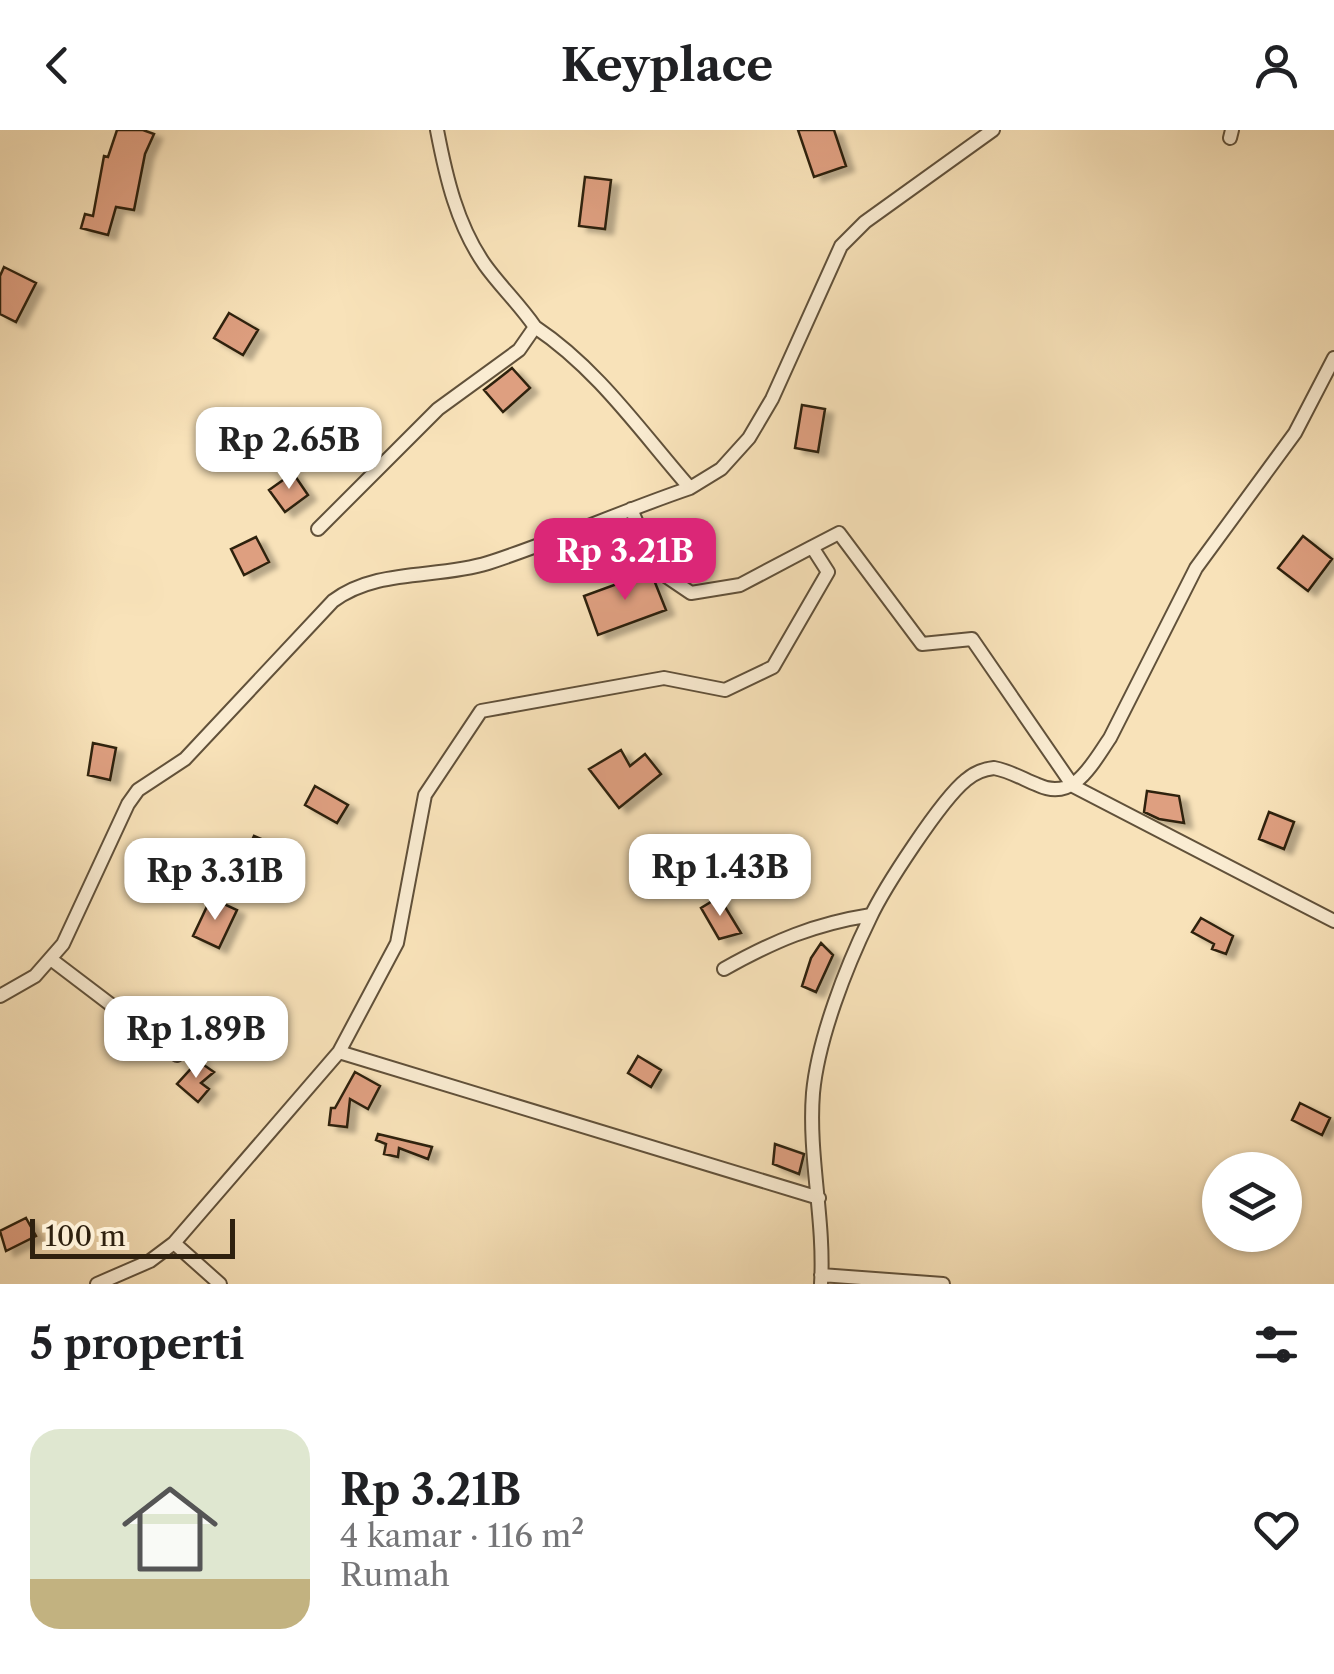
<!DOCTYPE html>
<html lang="id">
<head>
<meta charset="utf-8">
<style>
	body { margin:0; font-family:"Libre Caslon Text",serif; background:#f6f6f6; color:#202124; height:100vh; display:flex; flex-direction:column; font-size:38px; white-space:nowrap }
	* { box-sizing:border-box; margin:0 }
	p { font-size:32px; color:#757577 }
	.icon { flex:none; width:55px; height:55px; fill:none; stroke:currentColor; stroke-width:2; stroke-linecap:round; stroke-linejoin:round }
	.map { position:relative; height:1154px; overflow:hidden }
	.panel { display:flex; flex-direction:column; background:#fff; flex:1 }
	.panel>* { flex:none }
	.tools { position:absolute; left:1202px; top:1022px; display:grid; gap:20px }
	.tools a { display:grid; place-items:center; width:100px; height:100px; border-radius:50%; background:#fff; box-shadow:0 2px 8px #0004; font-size:50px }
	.scale { position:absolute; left:30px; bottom:25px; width:205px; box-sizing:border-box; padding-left:10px; border:5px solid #2f210f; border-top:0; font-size:28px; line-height:35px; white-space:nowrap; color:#2f210f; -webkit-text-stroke:8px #faecd2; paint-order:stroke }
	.price { position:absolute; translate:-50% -85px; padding:0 22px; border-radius:20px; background:#fff; color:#222; font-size:32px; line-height:65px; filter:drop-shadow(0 2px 5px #0008) }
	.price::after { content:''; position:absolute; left:50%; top:60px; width:30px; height:22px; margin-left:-15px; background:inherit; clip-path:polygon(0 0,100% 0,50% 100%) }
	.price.current { background:#db2777; color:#fff }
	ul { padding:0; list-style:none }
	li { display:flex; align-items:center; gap:30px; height:250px; padding:0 30px }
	li span { display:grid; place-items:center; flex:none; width:280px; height:200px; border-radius:30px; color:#555 }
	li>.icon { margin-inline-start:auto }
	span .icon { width:120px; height:120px; fill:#fffc; stroke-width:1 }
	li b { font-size:42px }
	h2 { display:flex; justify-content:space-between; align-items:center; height:120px; padding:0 30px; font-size:42px }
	header { display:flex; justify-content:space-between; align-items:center; height:130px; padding:0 30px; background:#fff; font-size:45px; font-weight:700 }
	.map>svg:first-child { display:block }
	.building { fill:#de9f80; stroke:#2f210f; stroke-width:2.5; filter:url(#shadow) }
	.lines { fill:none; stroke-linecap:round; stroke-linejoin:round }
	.minor-casing { stroke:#61513a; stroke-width:16 }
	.minor { stroke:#faecd2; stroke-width:12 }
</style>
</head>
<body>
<header><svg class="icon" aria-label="back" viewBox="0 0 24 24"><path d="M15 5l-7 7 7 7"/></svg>Keyplace<svg class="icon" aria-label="person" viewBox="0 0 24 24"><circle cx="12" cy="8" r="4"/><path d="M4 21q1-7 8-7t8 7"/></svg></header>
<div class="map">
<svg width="1334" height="1154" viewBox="0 0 1334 1154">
	<defs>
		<filter id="shadow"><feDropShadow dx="8" dy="5" stdDeviation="2.5" flood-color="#0004"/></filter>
	</defs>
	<rect width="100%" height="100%" fill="#f8e2b9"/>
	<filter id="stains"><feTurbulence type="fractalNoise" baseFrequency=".002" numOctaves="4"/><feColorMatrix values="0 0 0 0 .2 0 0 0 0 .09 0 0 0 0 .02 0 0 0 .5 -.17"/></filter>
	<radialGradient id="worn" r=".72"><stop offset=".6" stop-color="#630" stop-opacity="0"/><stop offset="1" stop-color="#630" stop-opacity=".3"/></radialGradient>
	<path class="building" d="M 117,0 L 143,0 L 154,4 L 145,24 L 134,80 L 116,77 L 108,105 L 81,98 L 85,84 L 93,86 L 104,26 L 108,27 Z
		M 798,0 L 834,0 L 846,36 L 814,47 Z
		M 585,47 L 611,50 L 605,99 L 579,96 Z
		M 4,137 L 36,153 L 16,192 L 0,184 L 0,146 Z
		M 229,183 L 258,200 L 243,225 L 214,208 Z
		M 512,238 L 530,258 L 503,282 L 484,260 Z
		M 802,275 L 825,279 L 818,322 L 795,318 Z
		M 293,343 L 308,365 L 285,382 L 269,360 Z
		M 1303,406 L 1332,429 L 1308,461 L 1278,438 Z
		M 256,407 L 269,432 L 244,445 L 231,419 Z
		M 647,443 L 654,450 L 666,480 L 598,505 L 584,466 Z
		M 93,613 L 116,618 L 110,650 L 88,645 Z
		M 621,620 L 630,636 L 645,624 L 661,644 L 619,678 L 589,639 Z
		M 315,656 L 348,675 L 337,693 L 305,675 Z
		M 1147,661 L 1179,666 L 1184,693 L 1159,689 L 1144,682 Z
		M 1269,682 L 1294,692 L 1284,719 L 1259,709 Z
		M 254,706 L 280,717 L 269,740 L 244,728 Z
		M 719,767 L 741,803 L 719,809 L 701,778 Z
		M 211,768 L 237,780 L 219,818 L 193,806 Z
		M 1201,788 L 1233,806 L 1226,824 L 1212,819 L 1214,814 L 1192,802 Z
		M 821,813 L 833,825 L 816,862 L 802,856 L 811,828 Z
		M 638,926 L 661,940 L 651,957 L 628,943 Z
		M 198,931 L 214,942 L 201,953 L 209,959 L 198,972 L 177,954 Z
		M 355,942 L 380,956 L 368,979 L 350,969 L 347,997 L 329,995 L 331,978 L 335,978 Z
		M 1300,973 L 1330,988 L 1322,1005 L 1292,990 Z
		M 378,1004 L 432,1017 L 428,1029 L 399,1018 L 398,1027 L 384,1024 L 386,1014 L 376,1010 Z
		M 775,1014 L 804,1024 L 799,1044 L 773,1034 Z
		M 26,1088 L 36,1106 L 6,1121 L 0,1101 Z"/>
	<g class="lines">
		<defs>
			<path id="minor" d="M 1230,8 L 1232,0
				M 535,197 C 598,239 641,302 690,358
				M 318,399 L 438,279 L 519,220 L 535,197 C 520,175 500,156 485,135 C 457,95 446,47 437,0
				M 812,417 L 839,403 L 922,514 L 972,509 L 1073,656 L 1334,791
				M 52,830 L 177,925
				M 724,839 C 774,811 814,794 871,785
				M 0,866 L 35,846 L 63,814 L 128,674 L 138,660 L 185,629 L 333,471 C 377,438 437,449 488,433 C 556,411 622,381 690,358 L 721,339 L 749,308 L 772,269 L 841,116 L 865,92 L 993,0
				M 339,922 L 819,1068
				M 174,1113 L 220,1154
				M 821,1145 L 943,1154
				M 97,1154 L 150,1131 L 174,1113 L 339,922 L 397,813 L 425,665 L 481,581 L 664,548 L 725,560 L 773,537 L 828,442 L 812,417 L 740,455 L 691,463 L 657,440 L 631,379
				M 821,1154 C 825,1090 808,1026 813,963 C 818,909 846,837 870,788 C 884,758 941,670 966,650 C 974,643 984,639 994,638 C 1010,641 1023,649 1038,655 C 1074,672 1092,634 1110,608 L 1196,438 L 1295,303 L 1334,228"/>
		</defs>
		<use href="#minor" class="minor-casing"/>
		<use href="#minor" class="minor"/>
	</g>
	<rect width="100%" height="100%" filter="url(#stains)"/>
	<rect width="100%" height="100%" fill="url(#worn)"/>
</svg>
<div class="tools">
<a><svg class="icon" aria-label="layers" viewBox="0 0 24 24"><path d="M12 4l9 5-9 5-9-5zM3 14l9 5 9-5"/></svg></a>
</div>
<div class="scale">100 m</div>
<b class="price" style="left:289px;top:362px">Rp 2.65B</b>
<b class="price current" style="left:625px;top:473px">Rp 3.21B</b>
<b class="price" style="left:720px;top:789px">Rp 1.43B</b>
<b class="price" style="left:215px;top:793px">Rp 3.31B</b>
<b class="price" style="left:196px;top:951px">Rp 1.89B</b>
</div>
<section class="panel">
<h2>5 properti<svg class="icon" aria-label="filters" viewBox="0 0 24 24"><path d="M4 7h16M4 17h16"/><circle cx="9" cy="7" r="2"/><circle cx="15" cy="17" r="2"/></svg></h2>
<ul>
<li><span style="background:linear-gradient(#dfe7d0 75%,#c2b280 0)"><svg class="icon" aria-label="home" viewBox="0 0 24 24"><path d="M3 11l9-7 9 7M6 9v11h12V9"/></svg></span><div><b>Rp 3.21B</b><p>4 kamar · 116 m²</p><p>Rumah</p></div><svg class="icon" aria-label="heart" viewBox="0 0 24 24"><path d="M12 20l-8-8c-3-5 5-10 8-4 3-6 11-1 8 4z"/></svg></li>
</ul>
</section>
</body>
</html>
